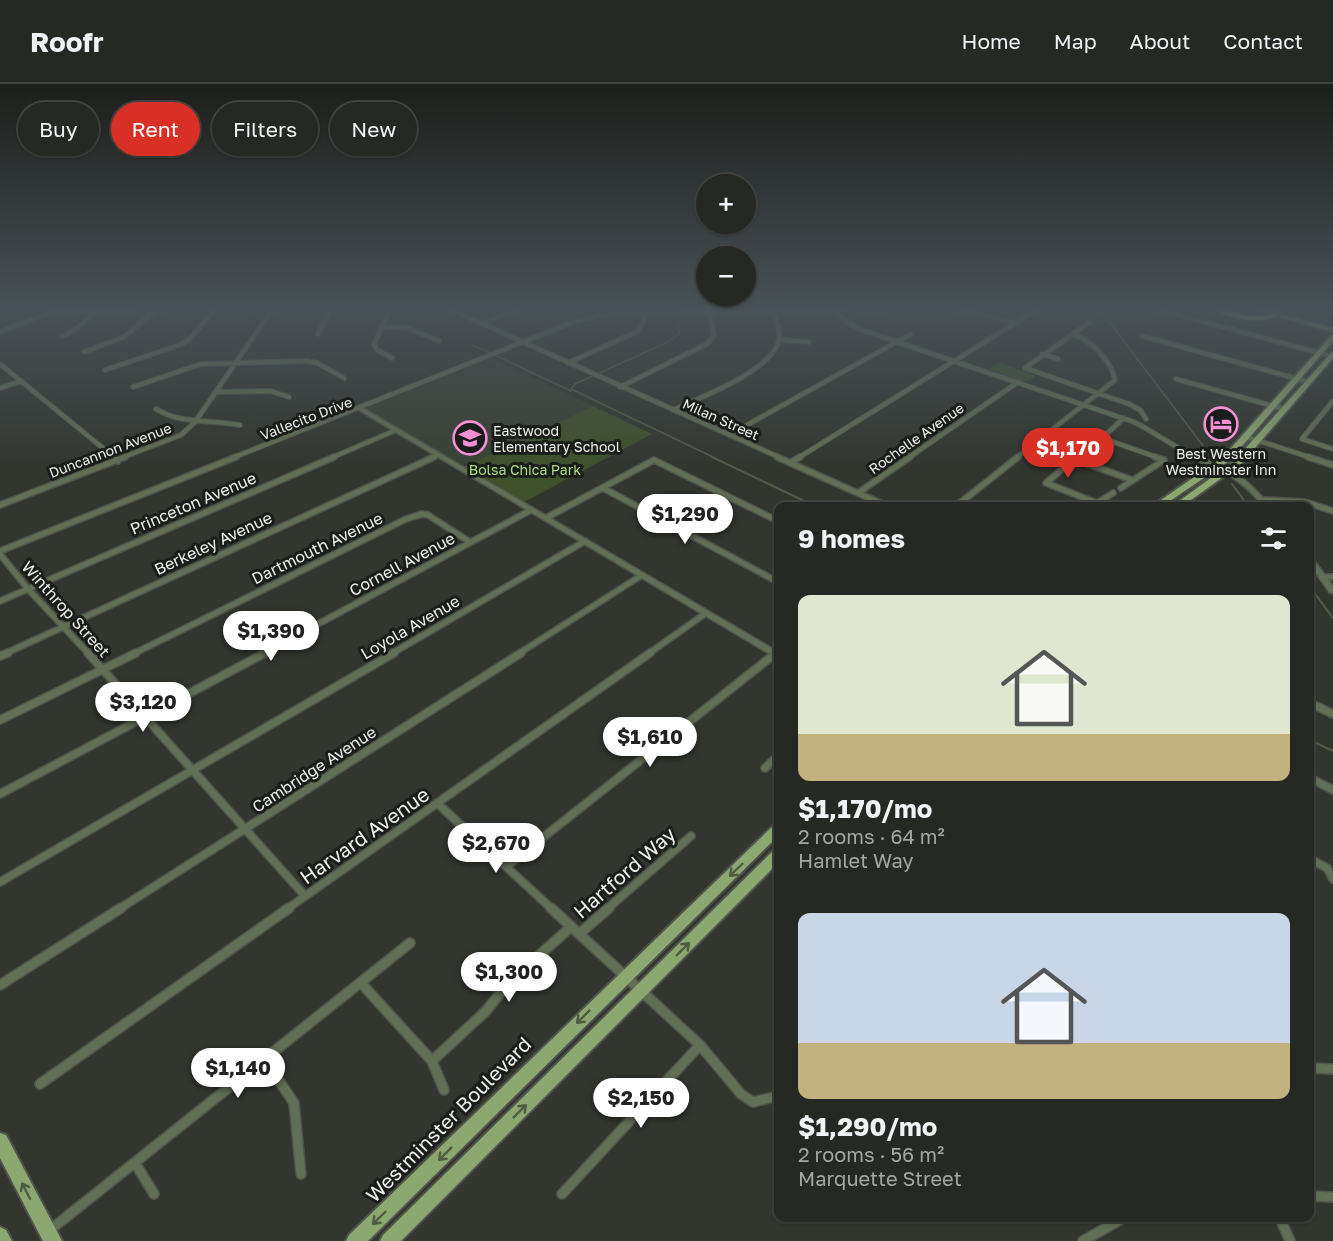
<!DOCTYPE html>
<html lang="en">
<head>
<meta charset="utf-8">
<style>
	body { margin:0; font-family:"Golos Text",sans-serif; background:#323430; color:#f1f3f6; height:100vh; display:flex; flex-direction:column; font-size:22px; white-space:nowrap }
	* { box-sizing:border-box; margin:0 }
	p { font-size:20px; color:#a4a6a6 }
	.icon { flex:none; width:33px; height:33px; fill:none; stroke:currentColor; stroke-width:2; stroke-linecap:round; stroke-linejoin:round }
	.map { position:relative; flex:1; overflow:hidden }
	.sheet { position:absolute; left:774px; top:418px; width:540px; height:720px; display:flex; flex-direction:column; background:#262823; border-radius:12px; box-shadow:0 2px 4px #0004,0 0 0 2px #424441 }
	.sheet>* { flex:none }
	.banner { position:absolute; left:18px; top:18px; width:570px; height:54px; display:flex; gap:12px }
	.fabs { position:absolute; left:696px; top:90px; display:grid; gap:12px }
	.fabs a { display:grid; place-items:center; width:60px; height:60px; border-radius:50%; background:#262823; box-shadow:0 2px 4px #0004,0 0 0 2px #424441; font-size:30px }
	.price { position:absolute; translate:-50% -51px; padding:0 14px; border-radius:21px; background:#fff; color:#222; font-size:20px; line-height:39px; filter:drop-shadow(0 2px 3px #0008) }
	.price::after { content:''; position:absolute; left:50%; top:36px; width:18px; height:14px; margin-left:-9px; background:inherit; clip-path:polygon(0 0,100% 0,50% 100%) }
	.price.selected { background:#d93025; color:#fff }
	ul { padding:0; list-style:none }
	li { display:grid; align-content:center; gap:12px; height:318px; padding:0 24px }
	li span { display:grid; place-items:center; height:186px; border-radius:12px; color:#555 }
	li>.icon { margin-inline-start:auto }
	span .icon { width:108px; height:108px; fill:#fffc; stroke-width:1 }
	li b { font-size:26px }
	h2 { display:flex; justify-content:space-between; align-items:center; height:72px; padding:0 24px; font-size:26px }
	.tag { padding:0 21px; border-radius:27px; background:#262823; box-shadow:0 2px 4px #0004,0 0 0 2px #424441; font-size:21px; line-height:54px }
	.tag.selected { background:#d93025; color:#fff }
	header { display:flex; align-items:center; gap:36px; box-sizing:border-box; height:84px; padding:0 30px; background:#262823; border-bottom:2px solid #424441 }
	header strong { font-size:28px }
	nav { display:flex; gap:33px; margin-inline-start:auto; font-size:21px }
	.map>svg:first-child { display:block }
	.built { fill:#394033 }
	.green { fill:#3e512b }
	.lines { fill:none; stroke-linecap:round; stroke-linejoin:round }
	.stream-far1 { stroke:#525c46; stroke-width:1.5 }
	.stream { stroke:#525c46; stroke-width:2 }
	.minor-far3-casing { stroke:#50544d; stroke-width:6 }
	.minor-far2-casing { stroke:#50544d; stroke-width:8 }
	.minor-far1-casing { stroke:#50544d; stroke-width:10 }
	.minor-casing { stroke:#50544d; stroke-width:12 }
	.tertiary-casing { stroke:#50544d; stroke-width:3 }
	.secondary-casing { stroke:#50544d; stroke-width:3 }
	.primary-casing { stroke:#50544d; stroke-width:4 }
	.motorway-casing { stroke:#50544d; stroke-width:3 }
	.minor-far3 { stroke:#616f54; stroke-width:4 }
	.minor-far2 { stroke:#616f54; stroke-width:5 }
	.minor-far1 { stroke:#616f54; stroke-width:7 }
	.minor { stroke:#616f54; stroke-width:9 }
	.tertiary { fill:#616f54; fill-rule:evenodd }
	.secondary { fill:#798f64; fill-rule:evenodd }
	.primary { fill:#8ca871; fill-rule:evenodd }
	.motorway { fill:#9cbf7b; fill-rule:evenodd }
	.oneway { stroke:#4e5c41 }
	.labels { text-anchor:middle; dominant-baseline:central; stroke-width:6; stroke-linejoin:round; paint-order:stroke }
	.far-street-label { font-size:14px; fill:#eef0eb; stroke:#1b1d1a }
	.far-poi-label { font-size:14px; fill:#eef0eb; stroke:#1b1d1a; text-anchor:start }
	.far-park-label { font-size:14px; fill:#adda7f; stroke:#1b1d1a }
	.street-label { font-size:16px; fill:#eef0eb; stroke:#1b1d1a }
	.near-street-label { font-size:20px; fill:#eef0eb; stroke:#1b1d1a }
</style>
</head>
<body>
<header>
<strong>Roofr</strong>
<nav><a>Home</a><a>Map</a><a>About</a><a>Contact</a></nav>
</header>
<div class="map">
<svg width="1333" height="1157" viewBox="0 0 1333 1157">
	<rect width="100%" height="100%" fill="#32362f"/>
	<path class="built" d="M 491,274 L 593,322 L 464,383 L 364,325 Z"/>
	<path class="green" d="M 1000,278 L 1036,292 L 1026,298 L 989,285 Z
		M 593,322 L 652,350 L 524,418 L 464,383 Z"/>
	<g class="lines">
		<path class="stream-far1" d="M 677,223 L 679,250 L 668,258 L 575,300 L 571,305 L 715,374
			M 1098,223 L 1210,371
			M 473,261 L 571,307"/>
		<path class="stream" d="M 712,373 L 817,423
			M 1232,400 L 1249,423
			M 1310,503 L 1333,534
			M 1310,656 L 1333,667"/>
		<defs>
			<path id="minor-far3" d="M 391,223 L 374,260 L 377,266 L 392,274
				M 445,223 L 781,374
				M 1149,223 L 1331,272
				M 838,226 L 843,235 L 859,245 L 1134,338 C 1156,349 1175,364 1198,374
				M 1090,238 L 1025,284 L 1129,320 L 1140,326 L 1146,335
				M 480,240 L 525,223
				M 381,243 L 408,244 L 439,257
				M 0,248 L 53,227 L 280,223
				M 318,250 L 332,223
				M 62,252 L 79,243 L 97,226
				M 1142,252 L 1309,298
				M 779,256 L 809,258
				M 84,268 L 124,253 L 157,225
				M 1042,270 L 1058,275
				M 568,279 L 638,247 L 644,236 L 643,228
				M 0,280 L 115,374
				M 105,286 L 180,261 L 190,255 L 216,224
				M 1176,295 L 1284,325
				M 133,303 L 201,280 L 307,277 L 317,279 L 344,294
				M 620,303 L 707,260 L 714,251 L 709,227
				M 0,304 L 22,297
				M 216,308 L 270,307 L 289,313
				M 1333,317 L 1302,355 L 1333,365
				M 156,325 C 182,341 211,335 240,341
				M 673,326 C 701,313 767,289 778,259 C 782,249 776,237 773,227
				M 1124,334 L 1102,354 L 1159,374
				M 729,351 L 911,250
				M 1247,353 L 1312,374
				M 121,374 L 181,351 L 195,338 L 274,223
				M 232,374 L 573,238 L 605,230 L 943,224 L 971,227 L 1017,239
				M 331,374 L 396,346
				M 431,374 L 438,371
				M 798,374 L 1041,223
				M 908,374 L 1018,298
				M 1016,374 L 1115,296 C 1111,276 1091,257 1073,250"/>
			<path id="minor-far2" d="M 113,373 L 118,377
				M 777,373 L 889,423
				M 1155,373 L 1164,376
				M 1195,373 L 1216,382
				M 1308,373 L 1333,381
				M 790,379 L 800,373
				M 603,404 L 778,498
				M 1121,404 L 1164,376
				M 858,409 L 910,373
				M 1262,416 L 1305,418 L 1333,427
				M 1097,419 L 1046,399 L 1074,375 L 1132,396
				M 0,421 L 125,373
				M 955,423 L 1018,373
				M 1091,423 L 1113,409
				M 546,434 L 654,376 L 778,437
				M 0,467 L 236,373
				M 0,470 L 28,505 L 89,570
				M 1322,493 L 1333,493
				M 0,517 L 334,373
				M 4,570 L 434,373
				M 133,570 L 406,435 L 422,430 L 428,431 L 470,458
				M 262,570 L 531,426
				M 391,570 L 585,457
				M 518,570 L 642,491
				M 648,570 L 706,529
				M 774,570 L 778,567"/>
			<path id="minor-far1" d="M 88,569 L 305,812
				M 0,572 L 8,569
				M 1310,619 L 1333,630
				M 0,636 L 136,569
				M 765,684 L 778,672
				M 1310,694 L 1333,706
				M 0,710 L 265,569
				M 437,719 L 552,825
				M 1310,775 L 1327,784 L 1333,795
				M 507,782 L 776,569
				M 0,798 L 394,569
				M 119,825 L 521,569
				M 287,825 L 650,569
				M 607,825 L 691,752"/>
			<path id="minor" d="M 551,824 L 700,961 L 741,1010 L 753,1018 L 778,1012
				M 579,850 L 609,824
				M 361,899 L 432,977 L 444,1006
				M 0,901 L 121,824
				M 265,976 L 294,1019 L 301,1090
				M 432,977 L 486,927 L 509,898 L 571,843
				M 1310,984 L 1333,985
				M 40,1000 L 289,824
				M 135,1079 L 154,1110
				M 562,1110 L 700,961
				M 1310,1112 L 1333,1113
				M 1280,1134 L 1290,1157
				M 50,1146 L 410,859
				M 1083,1157 L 1123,1134"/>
			<path id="tertiary" d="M 357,323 L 361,323 L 778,568 L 778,574 L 775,573 L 357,325 Z
				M 1216,380 C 1239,388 1256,404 1270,423 L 1264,423 C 1250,405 1234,393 1214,383 L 1213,382 Z
				M 1310,475 L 1313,475 L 1333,502 L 1333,509 L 1330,509 L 1310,481 Z"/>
			<path id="secondary" d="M 1244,223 L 1253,223 L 1333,244 L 1333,248 Z"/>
			<path id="primary" d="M 1333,251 L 1333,257 L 1229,377 L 1161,423 L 1151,423 L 1223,373 L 1331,252 Z
				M 1333,268 L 1333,274 L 1240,381 L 1181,423 L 1171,423 L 1234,377 L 1331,269 Z
				M 778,740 L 778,752 L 368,1157 L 346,1157 L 349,1151 L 774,741 Z
				M 778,766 L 778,779 L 401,1157 L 380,1157 L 383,1151 L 773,767 Z
				M 0,1049 L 6,1051 L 62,1157 L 43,1157 L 0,1074 Z
				M 0,1143 L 6,1146 L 12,1157 L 0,1157 Z"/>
			<path id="motorway" d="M 1209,223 C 1227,223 1245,235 1264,232 C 1269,231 1273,228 1278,226 L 1282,228 C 1262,244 1228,234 1209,223 Z"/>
		</defs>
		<use href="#minor-far3" class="minor-far3-casing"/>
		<use href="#minor-far2" class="minor-far2-casing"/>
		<use href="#minor-far1" class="minor-far1-casing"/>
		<use href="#minor" class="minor-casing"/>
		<use href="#tertiary" class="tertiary-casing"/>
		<use href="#secondary" class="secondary-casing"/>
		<use href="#primary" class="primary-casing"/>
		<use href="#motorway" class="motorway-casing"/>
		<use href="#minor-far3" class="minor-far3"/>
		<use href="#minor-far2" class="minor-far2"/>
		<use href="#minor-far1" class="minor-far1"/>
		<use href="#minor" class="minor"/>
		<use href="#tertiary" class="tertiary"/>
		<use href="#secondary" class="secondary"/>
		<use href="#primary" class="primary"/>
		<use href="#motorway" class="motorway"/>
	</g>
	<defs><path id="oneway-shaft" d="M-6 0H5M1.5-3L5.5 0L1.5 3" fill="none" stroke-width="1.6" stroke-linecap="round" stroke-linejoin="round" transform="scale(1.5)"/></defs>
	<g class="oneway">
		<use href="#oneway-shaft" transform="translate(736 786) rotate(136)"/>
		<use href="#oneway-shaft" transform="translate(683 865) rotate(-45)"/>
		<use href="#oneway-shaft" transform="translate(583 933) rotate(135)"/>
		<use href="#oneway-shaft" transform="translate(520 1027) rotate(-45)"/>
		<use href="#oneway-shaft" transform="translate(445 1070) rotate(135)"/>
		<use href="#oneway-shaft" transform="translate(26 1107) rotate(-117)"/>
		<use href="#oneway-shaft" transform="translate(379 1134) rotate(136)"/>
	</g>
	<linearGradient id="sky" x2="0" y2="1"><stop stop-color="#1c1e1a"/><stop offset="0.58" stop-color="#495258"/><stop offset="1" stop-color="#495258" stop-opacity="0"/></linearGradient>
	<rect width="1333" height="385" fill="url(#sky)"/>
	<defs>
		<symbol id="hotel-ring" viewBox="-11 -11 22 22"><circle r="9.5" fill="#1b1d1a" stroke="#f491d4" stroke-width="1.5"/><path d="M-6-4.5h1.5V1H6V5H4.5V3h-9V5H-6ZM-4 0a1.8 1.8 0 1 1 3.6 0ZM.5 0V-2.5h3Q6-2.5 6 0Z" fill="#f491d4"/></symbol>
		<symbol id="school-ring" viewBox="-11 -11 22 22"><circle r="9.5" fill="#1b1d1a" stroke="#f491d4" stroke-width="1.5"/><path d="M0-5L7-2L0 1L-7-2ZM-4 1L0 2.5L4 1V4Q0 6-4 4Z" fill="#f491d4"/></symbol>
	</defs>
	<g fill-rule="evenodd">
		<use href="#hotel-ring" x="1202" y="321" width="38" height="38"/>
		<use href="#school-ring" x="451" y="335" width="38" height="38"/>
	</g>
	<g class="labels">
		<g class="far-street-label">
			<text transform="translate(306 334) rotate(-21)">Vallecito Drive</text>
			<text transform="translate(721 335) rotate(24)">Milan Street</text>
			<text transform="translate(916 354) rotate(-35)">Rochelle Avenue</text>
			<text transform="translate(110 366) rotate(-21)">Duncannon Avenue</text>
		</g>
		<g class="far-poi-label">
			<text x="493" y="346">Eastwood<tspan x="493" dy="16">Elementary School</tspan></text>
			<text x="1221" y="369" text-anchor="middle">Best Western<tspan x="1221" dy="16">Westminster Inn</tspan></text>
		</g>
		<g class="far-park-label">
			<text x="525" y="385">Bolsa Chica Park</text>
		</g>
		<g class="street-label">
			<text transform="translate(193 419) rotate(-23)">Princeton Avenue</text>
			<text transform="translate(213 459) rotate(-25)">Berkeley Avenue</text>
			<text transform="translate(317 464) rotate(-26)">Dartmouth Avenue</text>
			<text transform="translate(402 480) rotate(-28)">Cornell Avenue</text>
			<text transform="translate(66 525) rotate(48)">Winthrop Street</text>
			<text transform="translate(410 543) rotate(-30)">Loyola Avenue</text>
			<text transform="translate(314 685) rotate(-33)">Cambridge Avenue</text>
		</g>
		<g class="near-street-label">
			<text transform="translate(364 751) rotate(-35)">Harvard Avenue</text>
			<text transform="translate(624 788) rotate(-41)">Hartford Way</text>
			<text transform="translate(448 1035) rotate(-45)">Westminster Boulevard</text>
		</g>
	</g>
</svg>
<div class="fabs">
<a>+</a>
<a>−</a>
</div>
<b class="price selected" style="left:1068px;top:395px">$1,170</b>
<b class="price" style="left:685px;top:461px">$1,290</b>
<b class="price" style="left:271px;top:578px">$1,390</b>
<b class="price" style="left:143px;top:649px">$3,120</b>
<b class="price" style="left:650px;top:684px">$1,610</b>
<b class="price" style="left:496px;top:790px">$2,670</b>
<b class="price" style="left:509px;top:919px">$1,300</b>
<b class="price" style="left:238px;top:1015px">$1,140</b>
<b class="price" style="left:641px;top:1045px">$2,150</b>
<div class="banner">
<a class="tag">Buy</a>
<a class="tag selected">Rent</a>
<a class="tag">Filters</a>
<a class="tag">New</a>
</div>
<section class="sheet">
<h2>9 homes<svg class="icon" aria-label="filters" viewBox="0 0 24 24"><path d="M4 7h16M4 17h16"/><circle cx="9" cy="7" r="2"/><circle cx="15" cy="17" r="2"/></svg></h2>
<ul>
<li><span style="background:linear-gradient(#dfe7d0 75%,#c2b280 0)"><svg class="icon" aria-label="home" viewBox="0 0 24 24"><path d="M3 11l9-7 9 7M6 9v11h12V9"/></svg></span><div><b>$1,170/mo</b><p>2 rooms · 64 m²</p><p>Hamlet Way</p></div></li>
<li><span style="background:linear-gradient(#c9d6e8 70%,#c2b280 0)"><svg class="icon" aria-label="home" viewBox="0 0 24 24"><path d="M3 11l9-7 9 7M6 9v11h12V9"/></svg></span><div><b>$1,290/mo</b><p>2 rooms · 56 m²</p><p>Marquette Street</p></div></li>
</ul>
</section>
</div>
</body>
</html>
